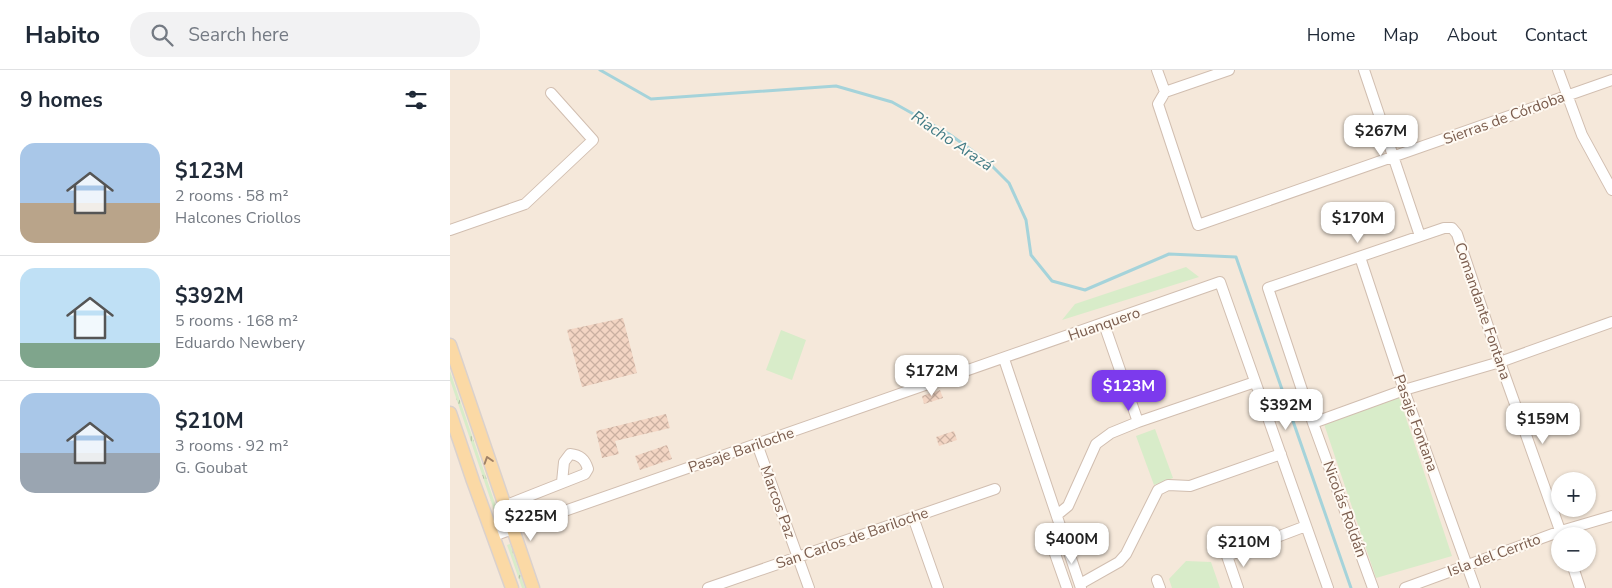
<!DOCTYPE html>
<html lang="en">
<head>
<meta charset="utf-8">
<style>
	body { margin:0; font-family:"Nunito Sans",sans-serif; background:#f2f2f3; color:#1f2937; height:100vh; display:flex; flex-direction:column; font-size:19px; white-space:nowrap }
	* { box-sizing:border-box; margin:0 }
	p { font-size:16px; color:#747a83 }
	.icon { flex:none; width:28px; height:28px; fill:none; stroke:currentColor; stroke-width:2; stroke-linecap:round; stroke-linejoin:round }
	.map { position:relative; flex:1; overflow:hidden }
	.details { display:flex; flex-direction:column; background:#fff; width:450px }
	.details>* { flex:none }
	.buttons { position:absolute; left:1101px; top:402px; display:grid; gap:10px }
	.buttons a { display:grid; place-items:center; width:45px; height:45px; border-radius:50%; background:#fff; box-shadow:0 1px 4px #0004; font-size:25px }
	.price { position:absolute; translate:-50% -42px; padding:0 11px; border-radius:10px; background:#fff; color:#222; font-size:16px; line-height:32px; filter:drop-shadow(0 1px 2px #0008) }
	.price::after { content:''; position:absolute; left:50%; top:30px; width:15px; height:11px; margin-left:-8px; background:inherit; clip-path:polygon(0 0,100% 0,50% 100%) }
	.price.current { background:#7c3aed; color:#fff }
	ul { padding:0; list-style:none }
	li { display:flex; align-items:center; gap:15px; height:125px; padding:0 20px }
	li+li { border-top:1px solid #e0e1e3 }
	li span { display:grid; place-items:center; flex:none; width:140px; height:100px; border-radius:15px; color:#555 }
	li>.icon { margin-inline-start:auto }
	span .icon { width:60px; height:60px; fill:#fffc; stroke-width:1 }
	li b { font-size:21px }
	h2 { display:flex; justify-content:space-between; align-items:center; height:60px; padding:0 20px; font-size:21px }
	header { display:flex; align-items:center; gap:30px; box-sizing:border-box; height:70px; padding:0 25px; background:#fff; border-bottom:1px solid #e0e1e3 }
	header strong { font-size:24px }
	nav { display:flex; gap:28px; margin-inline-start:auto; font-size:18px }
	.search { width:350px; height:45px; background:#f2f2f3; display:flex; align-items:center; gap:12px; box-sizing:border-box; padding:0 18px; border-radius:20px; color:#747a83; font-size:19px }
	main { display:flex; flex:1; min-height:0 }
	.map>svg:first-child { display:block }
	.residential { fill:#f5e8da; fill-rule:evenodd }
	.grass { fill:url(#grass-tufts) }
	.park { fill:#d8ecc9 }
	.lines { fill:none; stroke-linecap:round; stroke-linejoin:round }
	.stream { stroke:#a5d3da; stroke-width:3 }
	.building { fill:url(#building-cross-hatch) }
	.minor-casing { stroke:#d1beb0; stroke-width:12 }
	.major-casing { stroke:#dad1cd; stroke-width:15 }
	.minor { stroke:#fff; stroke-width:10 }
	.major { stroke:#fbd9a5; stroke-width:12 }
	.oneway { stroke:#a18267 }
	.labels { text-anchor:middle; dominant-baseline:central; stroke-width:4; stroke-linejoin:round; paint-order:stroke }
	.street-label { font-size:15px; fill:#7a5c4d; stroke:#fffaf3 }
	.water-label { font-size:16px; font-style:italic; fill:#437c86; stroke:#fffaf3 }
</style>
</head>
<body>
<header>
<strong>Habito</strong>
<div class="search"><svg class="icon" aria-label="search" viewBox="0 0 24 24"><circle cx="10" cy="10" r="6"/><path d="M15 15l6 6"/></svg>Search here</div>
<nav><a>Home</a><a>Map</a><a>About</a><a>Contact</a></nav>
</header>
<main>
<section class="details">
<h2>9 homes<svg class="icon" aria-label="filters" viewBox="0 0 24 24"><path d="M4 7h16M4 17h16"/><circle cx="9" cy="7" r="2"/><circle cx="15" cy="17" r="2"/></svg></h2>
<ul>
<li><span style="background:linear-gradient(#a9c7e8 60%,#b9a48a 0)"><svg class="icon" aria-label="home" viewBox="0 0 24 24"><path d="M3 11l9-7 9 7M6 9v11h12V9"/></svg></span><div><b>$123M</b><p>2 rooms · 58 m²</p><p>Halcones Criollos</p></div></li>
<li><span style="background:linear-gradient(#bfe0f5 75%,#7fa58c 0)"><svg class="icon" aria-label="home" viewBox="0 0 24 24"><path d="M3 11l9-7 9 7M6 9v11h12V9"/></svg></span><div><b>$392M</b><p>5 rooms · 168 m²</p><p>Eduardo Newbery</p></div></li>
<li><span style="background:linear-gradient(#a9c7e8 60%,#9aa5b1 0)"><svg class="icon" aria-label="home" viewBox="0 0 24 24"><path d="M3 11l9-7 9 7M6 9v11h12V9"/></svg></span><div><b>$210M</b><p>3 rooms · 92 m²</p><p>G. Goubat</p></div></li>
</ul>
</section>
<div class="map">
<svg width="1162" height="518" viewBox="0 0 1162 518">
	<defs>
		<pattern id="grass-tufts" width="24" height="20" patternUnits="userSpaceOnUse" patternTransform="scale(1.25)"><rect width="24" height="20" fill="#d8ecc9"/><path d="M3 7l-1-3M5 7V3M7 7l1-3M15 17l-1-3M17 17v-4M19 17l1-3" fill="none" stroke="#b4c2a5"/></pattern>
		<pattern id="building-cross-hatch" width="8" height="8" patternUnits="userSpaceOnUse" patternTransform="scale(1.25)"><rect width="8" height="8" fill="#f3d5c3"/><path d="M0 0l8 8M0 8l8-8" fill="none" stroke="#cab0a1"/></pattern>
	</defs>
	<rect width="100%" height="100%" fill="#fdf6ec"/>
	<path class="residential" d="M 0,0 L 1162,0 L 1162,518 L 0,518 ZM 1110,411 L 1138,411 L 1138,439 L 1110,439 ZM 1110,466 L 1138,466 L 1138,494 L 1110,494 Z"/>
	<path class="grass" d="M 0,301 L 50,448 L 47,449 L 0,310 Z
		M 60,474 L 75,518 L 72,518 L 57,475 Z"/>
	<path class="park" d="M 736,197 L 749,207 L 612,250 L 625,234 Z
		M 331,260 L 356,270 L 342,310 L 316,300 Z
		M 949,327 L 1002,486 L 926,508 L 874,354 Z
		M 705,359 L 723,408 L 704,415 L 686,366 Z
		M 736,491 L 761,492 L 770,518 L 722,518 L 719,509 Z"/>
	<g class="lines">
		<path class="stream" d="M 150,0 L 201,29 L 386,16 L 442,32 L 499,64 L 537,91 L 559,113 L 576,150 L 581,185 L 602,211 L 635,220 L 719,184 L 786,187 L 901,518"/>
	</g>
	<path class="building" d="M 173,248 L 187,303 L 132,317 L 117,260 Z
		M 490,320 L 493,328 L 474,334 L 472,326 Z
		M 216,344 L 220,358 L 165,371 L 169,384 L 152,388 L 146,361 Z
		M 504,361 L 507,370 L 489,376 L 486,367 Z
		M 217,375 L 222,389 L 190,400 L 185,386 Z"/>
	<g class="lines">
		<defs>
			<path id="minor" d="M 707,0 L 715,22 L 708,34 L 748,155 L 1162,10
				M 914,0 L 970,166
				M 1108,0 L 1132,65 L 1162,120
				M 715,22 L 779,0
				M 0,160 L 75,134 L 143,70 L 101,23
				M 910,187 L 954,320 L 1025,518
				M 654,254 L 688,352
				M 554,289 L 631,518
				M 863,353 L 954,320 L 1050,292 L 1162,252
				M 307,374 L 359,518
				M 54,436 L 135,404 L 138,399 C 135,389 130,385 120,384 L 114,392 L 112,412
				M 607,445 L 618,436 L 646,374 L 661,363 L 688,352 L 805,312
				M 463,447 L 488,518
				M 43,466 L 770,212 L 878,518
				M 604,481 L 617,518
				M 1122,494 L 1130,518
				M 707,510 L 710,518
				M 630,514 L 669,492 L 676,484 L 708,420 L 718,415 L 740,416 L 831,384
				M 258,518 L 545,419
				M 788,518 L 777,486 L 856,456
				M 923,518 L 863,353 L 818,218 L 994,158 L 1002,158 L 1007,164 L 1050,292 L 1112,466
				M 955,518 L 1111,461 L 1162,446"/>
			<path id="major" d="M 0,275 L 83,518
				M 0,343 L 23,411 L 62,518"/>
		</defs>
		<use href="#minor" class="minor-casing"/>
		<use href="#major" class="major-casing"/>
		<use href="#minor" class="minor"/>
		<use href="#major" class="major"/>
	</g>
	<defs><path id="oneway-chevron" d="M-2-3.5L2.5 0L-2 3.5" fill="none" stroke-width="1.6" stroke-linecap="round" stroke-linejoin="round" transform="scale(1.25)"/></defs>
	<use class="oneway" href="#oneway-chevron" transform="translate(38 390) rotate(-108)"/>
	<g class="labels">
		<g class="street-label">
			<text transform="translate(1054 48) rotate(-20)">Sierras de Córdoba</text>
			<text transform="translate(1033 241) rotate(71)">Comandante Fontana</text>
			<text transform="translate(654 254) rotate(-19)">Huanquero</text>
			<text transform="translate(966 353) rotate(70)">Pasaje Fontana</text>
			<text transform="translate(291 380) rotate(-19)">Pasaje Bariloche</text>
			<text transform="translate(328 432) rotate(70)">Marcos Paz</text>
			<text transform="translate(895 439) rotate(70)">Nicolás Roldán</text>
			<text transform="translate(402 468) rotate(-19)">San Carlos de Bariloche</text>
			<text transform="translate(1044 485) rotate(-20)">Isla del Cerrito</text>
		</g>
		<g class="water-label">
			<text transform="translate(502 71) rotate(34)">Riacho Arazá</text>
		</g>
	</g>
</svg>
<div class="buttons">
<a>+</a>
<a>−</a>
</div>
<b class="price" style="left:931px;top:87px">$267M</b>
<b class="price" style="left:908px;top:174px">$170M</b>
<b class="price" style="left:482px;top:327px">$172M</b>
<b class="price current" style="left:679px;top:342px">$123M</b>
<b class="price" style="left:836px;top:361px">$392M</b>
<b class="price" style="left:1093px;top:375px">$159M</b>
<b class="price" style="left:81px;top:472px">$225M</b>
<b class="price" style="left:622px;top:495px">$400M</b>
<b class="price" style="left:794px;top:498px">$210M</b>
</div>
</main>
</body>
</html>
